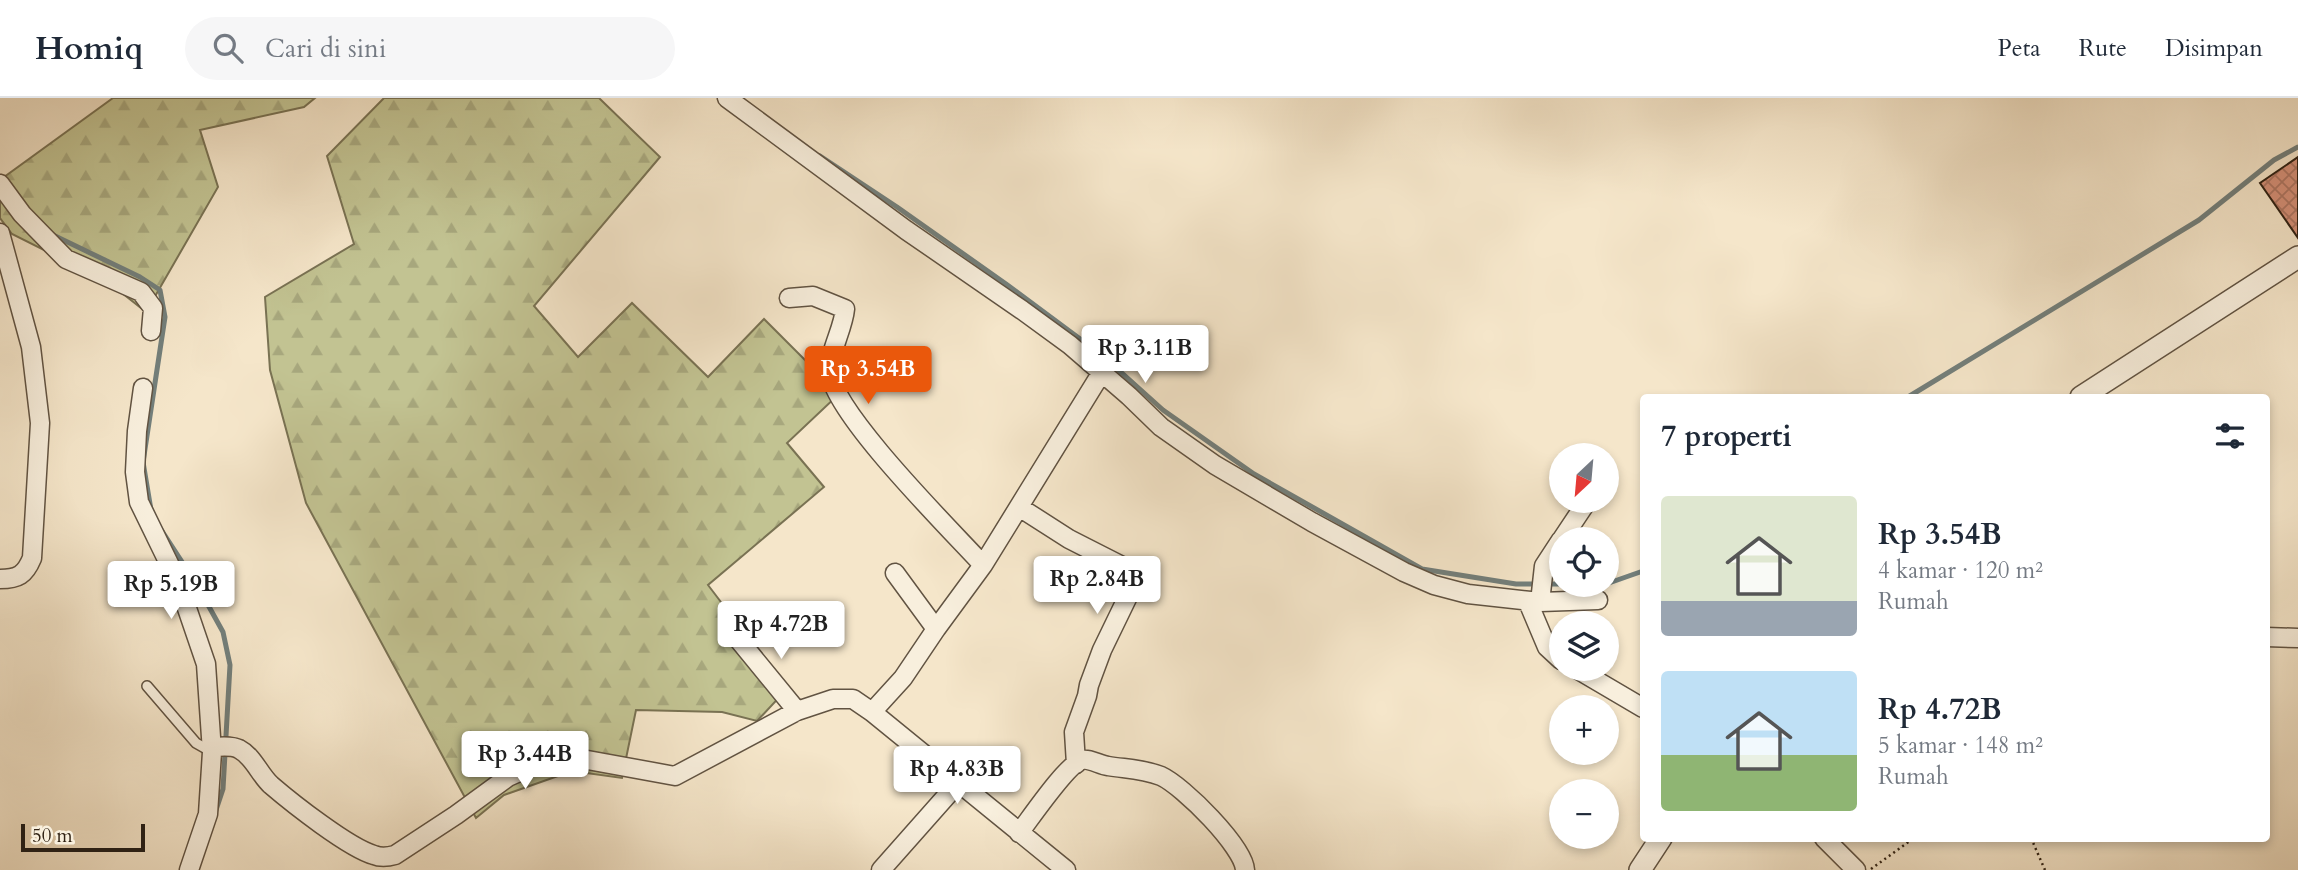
<!DOCTYPE html>
<html lang="id">
<head>
<meta charset="utf-8">
<style>
	body { margin:0; font-family:Cardo,serif; background:#f6f6f7; color:#1f2937; height:100vh; display:flex; flex-direction:column; font-size:26px; white-space:nowrap }
	* { box-sizing:border-box; margin:0 }
	p { font-size:23px; color:#747a83 }
	.icon { flex:none; width:38px; height:38px; fill:none; stroke:currentColor; stroke-width:2; stroke-linecap:round; stroke-linejoin:round }
	.map { position:relative; flex:1; overflow:hidden }
	.drawer { position:absolute; left:1640px; top:296px; width:630px; height:448px; display:flex; flex-direction:column; background:#fff; border-radius:7px; box-shadow:0 4px 10px #0003 }
	.drawer>* { flex:none }
	.needle { width:46px; rotate:206deg }
	.tools { position:absolute; left:1549px; top:345px; display:grid; gap:14px }
	.tools a { display:grid; place-items:center; width:70px; height:70px; border-radius:50%; background:#fff; box-shadow:0 4px 10px #0003; font-size:35px }
	.scale { position:absolute; left:21px; bottom:18px; width:124px; box-sizing:border-box; padding-left:7px; border:4px solid #302214; border-top:0; font-size:19px; line-height:24px; white-space:nowrap; color:#302214; -webkit-text-stroke:5px #f8efdd; paint-order:stroke }
	.price { position:absolute; translate:-50% -60px; padding:0 16px; border-radius:7px; background:#fff; color:#222; font-size:23px; line-height:46px; filter:drop-shadow(0 2px 4px #0008) }
	.price::after { content:''; position:absolute; left:50%; top:42px; width:21px; height:16px; margin-left:-10px; background:inherit; clip-path:polygon(0 0,100% 0,50% 100%) }
	.price.on { background:#ea580c; color:#fff }
	ul { padding:0; list-style:none }
	li { display:flex; align-items:center; gap:21px; height:175px; padding:0 21px }
	li span { display:grid; place-items:center; flex:none; width:196px; height:140px; border-radius:7px; color:#555 }
	li>.icon { margin-inline-start:auto }
	span .icon { width:84px; height:84px; fill:#fffc; stroke-width:1 }
	li b { font-size:30px }
	h2 { display:flex; justify-content:space-between; align-items:center; height:84px; padding:0 21px; font-size:30px }
	header { display:flex; align-items:center; gap:42px; box-sizing:border-box; height:98px; padding:0 35px; background:#fff; border-bottom:2px solid #e0e1e3 }
	header strong { font-size:33px }
	nav { display:flex; gap:38px; margin-inline-start:auto; font-size:24px }
	.search { width:490px; height:63px; background:#f6f6f7; display:flex; align-items:center; gap:18px; box-sizing:border-box; padding:0 24px; border-radius:38px; color:#747a83; font-size:26px }
	.map>svg:first-child { display:block }
	.forest { fill:url(#forest-firs); stroke:#797253; stroke-width:2 }
	.lines { fill:none; stroke-linecap:round; stroke-linejoin:round }
	.stream { stroke:#737f7b; stroke-width:5 }
	.building { fill:url(#building-cross-hatch); stroke:#302214; stroke-width:2 }
	.service-casing { stroke:#615342; stroke-width:12 }
	.minor-casing { stroke:#615342; stroke-width:21 }
	.tertiary-casing { stroke:#615342; stroke-width:24 }
	.path { stroke:#302214; stroke-width:2.5; stroke-dasharray:2 3.5; stroke-linecap:butt }
	.service { stroke:#f8efdd; stroke-width:9 }
	.minor { stroke:#f8efdd; stroke-width:18 }
	.tertiary { stroke:#f8efdd; stroke-width:21 }
</style>
</head>
<body>
<header>
<strong>Homiq</strong>
<div class="search"><svg class="icon" aria-label="search" viewBox="0 0 24 24"><circle cx="10" cy="10" r="6"/><path d="M15 15l6 6"/></svg>Cari di sini</div>
<nav><a>Peta</a><a>Rute</a><a>Disimpan</a></nav>
</header>
<div class="map">
<svg width="2298" height="772" viewBox="0 0 2298 772">
	<defs>
		<pattern id="forest-firs" width="22" height="20" patternUnits="userSpaceOnUse" patternTransform="scale(1.75)"><rect width="22" height="20" fill="#c2c392"/><path d="M5 1l3.5 6h-7zM16 11l3.5 6h-7z" fill="#a7a77d"/></pattern>
		<pattern id="building-cross-hatch" width="8" height="8" patternUnits="userSpaceOnUse" patternTransform="scale(1.75)"><rect width="8" height="8" fill="#d49078"/><path d="M0 0l8 8M0 8l8-8" fill="none" stroke="#ac7561"/></pattern>
	</defs>
	<rect width="100%" height="100%" fill="#f5e6ca"/>
	<filter id="stains"><feTurbulence type="fractalNoise" baseFrequency=".00286" numOctaves="4"/><feColorMatrix values="0 0 0 0 .2 0 0 0 0 .09 0 0 0 0 .02 0 0 0 .5 -.17"/></filter>
	<radialGradient id="worn" r=".72"><stop offset=".6" stop-color="#630" stop-opacity="0"/><stop offset="1" stop-color="#630" stop-opacity=".3"/></radialGradient>
	<path class="forest" d="M 113,0 L 315,0 L 304,9 L 200,32 L 218,89 L 146,214 L 108,184 L 12,136 L 0,120 L 0,82 Z
		M 384,0 L 599,0 L 660,59 L 534,208 L 578,259 L 632,205 L 708,279 L 764,221 L 839,296 L 787,345 L 824,389 L 708,487 L 787,591 L 757,623 L 722,614 L 636,612 L 622,680 L 572,673 L 504,697 L 476,720 L 306,405 L 270,272 L 265,199 L 354,146 L 327,58 Z"/>
	<g class="lines">
		<path class="stream" d="M 820,58 L 897,109 L 1006,186 L 1103,258 L 1163,312 L 1254,376 L 1422,471 L 1516,486 L 1561,486
			M 53,137 L 140,179 L 160,192 L 165,219 L 143,364 L 151,412
			M 1908,299 L 2199,122 L 2274,62 L 2298,49
			M 162,433 L 197,487 L 223,534 L 230,567 L 223,691 L 215,715
			M 1562,486 L 1605,486
			M 1606,486 L 1643,473"/>
	</g>
	<path class="building" d="M 2298,59 L 2298,140 L 2260,85 Z"/>
	<g class="lines">
		<defs>
			<path id="service" d="M 147,588 L 196,645 L 212,654"/>
			<path id="minor" d="M 727,0 L 906,132 L 1022,212 L 1070,247 L 1129,298 L 1161,329 L 1215,367 L 1312,424 L 1404,474 L 1434,487 L 1468,496 L 1540,504 L 1598,502
				M 0,86 L 22,116 L 66,161 L 141,194 L 153,210 L 151,233
				M 0,135 L 31,249 L 40,325 L 32,460 C 25,477 18,481 0,481
				M 789,200 L 813,198 L 845,211 C 843,232 829,253 830,274 C 833,315 951,432 983,467
				M 143,290 L 137,333 L 135,374 L 139,404 L 178,484 L 206,566 L 212,654 L 208,716 L 189,772
				M 1019,409 L 1069,441 L 1128,471 L 1135,477 L 1133,488 L 1102,552 L 1089,587 L 1087,598 L 1074,634 L 1076,666
				M 1562,441 L 1584,408
				M 895,475 L 936,531
				M 1528,504 L 1547,549 L 1561,562
				M 1540,504 L 1544,468 L 1561,442
				M 734,536 L 797,613
				M 2266,539 L 2298,540
				M 1575,570 L 1643,610
				M 872,614 L 903,580 L 936,531 L 983,467 L 1102,274
				M 212,649 C 221,649 231,647 239,651 C 254,659 259,676 271,687 C 292,705 349,750 374,757 C 381,760 388,759 395,757 L 456,717 L 508,679 L 542,664 L 571,659 L 675,678 L 797,613 L 833,601 L 853,601 L 872,614 L 1066,772
				M 1019,735 C 1030,721 1067,666 1082,662 C 1089,660 1100,667 1108,668 C 1127,671 1143,671 1161,678 C 1183,688 1244,749 1245,772
				M 1824,740 L 1856,772
				M 881,772 L 958,685"/>
			<path id="tertiary" d="M 2081,299 L 2298,159
				M 1640,772 L 1661,740"/>
		</defs>
		<use href="#service" class="service-casing"/>
		<use href="#minor" class="minor-casing"/>
		<use href="#tertiary" class="tertiary-casing"/>
		<path class="path" d="M 2031,740 L 2045,772
			M 1871,771 L 1914,740"/>
		<use href="#service" class="service"/>
		<use href="#minor" class="minor"/>
		<use href="#tertiary" class="tertiary"/>
	</g>
	<rect width="100%" height="100%" filter="url(#stains)"/>
	<rect width="100%" height="100%" fill="url(#worn)"/>
</svg>
<div class="tools">
<a><svg class="needle" viewBox="-14 -14 28 28"><path d="M0-13l5 13h-10z" fill="#e53935"/><path d="M0 13l5-13h-10z" fill="#747a83"/></svg></a>
<a><svg class="icon" aria-label="locate" viewBox="0 0 24 24"><circle cx="12" cy="12" r="6"/><path d="M12 2v4M12 18v4M2 12h4M18 12h4"/></svg></a>
<a><svg class="icon" aria-label="layers" viewBox="0 0 24 24"><path d="M12 4l9 5-9 5-9-5zM3 14l9 5 9-5"/></svg></a>
<a>+</a>
<a>−</a>
</div>
<div class="scale">50 m</div>
<b class="price" style="left:1145px;top:287px">Rp 3.11B</b>
<b class="price on" style="left:868px;top:308px">Rp 3.54B</b>
<b class="price" style="left:1097px;top:518px">Rp 2.84B</b>
<b class="price" style="left:171px;top:523px">Rp 5.19B</b>
<b class="price" style="left:781px;top:563px">Rp 4.72B</b>
<b class="price" style="left:525px;top:693px">Rp 3.44B</b>
<b class="price" style="left:957px;top:708px">Rp 4.83B</b>
<section class="drawer">
<h2>7 properti<svg class="icon" aria-label="filters" viewBox="0 0 24 24"><path d="M4 7h16M4 17h16"/><circle cx="9" cy="7" r="2"/><circle cx="15" cy="17" r="2"/></svg></h2>
<ul>
<li><span style="background:linear-gradient(#dfe7d0 75%,#9aa5b1 0)"><svg class="icon" aria-label="home" viewBox="0 0 24 24"><path d="M3 11l9-7 9 7M6 9v11h12V9"/></svg></span><div><b>Rp 3.54B</b><p>4 kamar · 120 m²</p><p>Rumah</p></div></li>
<li><span style="background:linear-gradient(#bfe0f5 60%,#8fb573 0)"><svg class="icon" aria-label="home" viewBox="0 0 24 24"><path d="M3 11l9-7 9 7M6 9v11h12V9"/></svg></span><div><b>Rp 4.72B</b><p>5 kamar · 148 m²</p><p>Rumah</p></div></li>
</ul>
</section>
</div>
</body>
</html>
